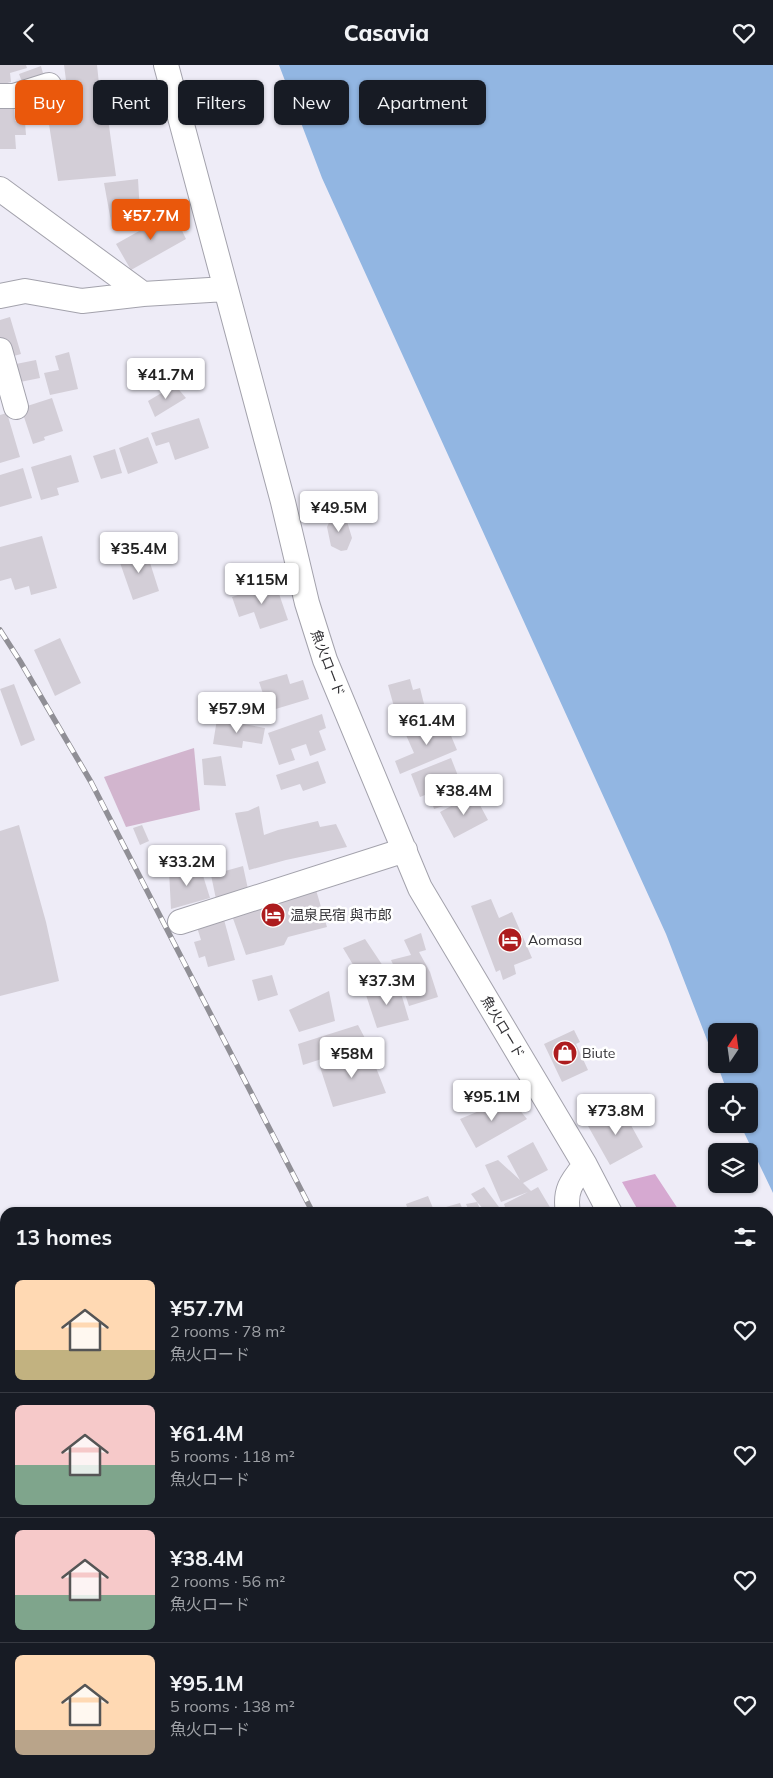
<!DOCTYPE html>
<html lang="en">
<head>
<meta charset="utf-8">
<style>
	body { margin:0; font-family:Mulish,"Noto Sans JP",sans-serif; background:#20242c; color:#f1f3f6; height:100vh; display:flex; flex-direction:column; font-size:19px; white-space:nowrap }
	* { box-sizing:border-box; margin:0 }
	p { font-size:16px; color:#9ea1a6 }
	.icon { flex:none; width:28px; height:28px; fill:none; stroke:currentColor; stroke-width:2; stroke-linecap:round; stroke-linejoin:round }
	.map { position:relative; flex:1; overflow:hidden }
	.drawer { position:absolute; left:0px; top:1142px; width:774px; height:571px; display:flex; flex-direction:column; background:#171b24; border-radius:15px 15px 0 0; box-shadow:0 1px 4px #0004 }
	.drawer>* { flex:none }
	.guide { position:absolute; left:15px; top:15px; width:500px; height:45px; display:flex; gap:10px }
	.needle { width:32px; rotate:13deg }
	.controls { position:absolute; left:708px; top:958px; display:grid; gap:10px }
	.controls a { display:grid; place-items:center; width:50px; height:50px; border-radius:8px; background:#171b24; box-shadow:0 1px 4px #0004; font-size:25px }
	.price { position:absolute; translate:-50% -42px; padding:0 11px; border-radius:5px; background:#fff; color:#222; font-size:16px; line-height:32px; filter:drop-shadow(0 1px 2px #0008) }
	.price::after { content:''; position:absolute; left:50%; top:30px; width:15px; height:11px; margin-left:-8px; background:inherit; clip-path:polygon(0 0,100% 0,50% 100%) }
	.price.selected { background:#ea580c; color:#fff }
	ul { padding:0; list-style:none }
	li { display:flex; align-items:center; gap:15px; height:125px; padding:0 15px }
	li+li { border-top:1px solid #363941 }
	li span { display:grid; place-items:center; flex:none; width:140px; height:100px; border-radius:8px; color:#555 }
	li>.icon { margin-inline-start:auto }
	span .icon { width:60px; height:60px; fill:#fffc; stroke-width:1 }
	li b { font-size:21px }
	h2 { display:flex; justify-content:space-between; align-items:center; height:60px; padding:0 15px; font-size:21px }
	.chip { padding:0 18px; border-radius:8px; background:#171b24; box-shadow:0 1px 4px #0004; font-size:18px; line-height:45px }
	.chip.selected { background:#ea580c; color:#fff }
	header { display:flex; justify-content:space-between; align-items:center; height:65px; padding:0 15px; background:#171b24; font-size:22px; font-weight:800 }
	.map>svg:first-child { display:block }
	.green { fill:#d2b5ce }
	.forest { fill:#d6a9d1 }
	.water { fill:#92b6e2 }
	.building { fill:#d3ced7 }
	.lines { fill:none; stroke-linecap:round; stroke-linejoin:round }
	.minor-casing { stroke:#a3a2ac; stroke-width:26 }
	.minor { stroke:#fff; stroke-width:24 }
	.rail-casing { stroke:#908f96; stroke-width:5.5 }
	.rail { stroke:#fff; stroke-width:4; stroke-dasharray:11; stroke-linecap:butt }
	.labels { text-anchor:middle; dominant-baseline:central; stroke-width:5; stroke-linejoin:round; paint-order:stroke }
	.street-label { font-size:14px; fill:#353438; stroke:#fff }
	.poi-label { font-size:14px; fill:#353438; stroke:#fff; text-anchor:start }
</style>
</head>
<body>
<header><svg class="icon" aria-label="back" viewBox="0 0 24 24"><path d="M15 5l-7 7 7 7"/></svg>Casavia<svg class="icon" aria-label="heart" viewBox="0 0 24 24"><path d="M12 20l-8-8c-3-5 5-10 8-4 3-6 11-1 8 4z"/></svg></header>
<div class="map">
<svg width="773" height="1713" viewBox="0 0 773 1713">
	<rect width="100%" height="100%" fill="#eeecf7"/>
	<path class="green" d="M 194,683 L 200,745 L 126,762 L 104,712 Z"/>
	<path class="forest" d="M 655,1109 L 680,1147 L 639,1147 L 622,1117 Z
		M 769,1266 L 773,1274 L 773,1713 L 664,1713 L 662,1709 L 769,1709 Z"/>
	<path class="water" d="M 279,0 L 773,0 L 773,1128 L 740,1059 L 749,1059 L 749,1026 L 727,1026 L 717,999 L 749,999 L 749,966 L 716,966 L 716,998 L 666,869 L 322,113 Z"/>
	<path class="building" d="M 0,0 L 26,0 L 27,3 L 10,8 L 11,17 L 0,20 Z
		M 64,0 L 97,0 L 99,19 L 103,18 L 116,111 L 58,116 L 44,28 L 67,23 Z
		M 41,1 L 44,12 L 24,22 L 19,9 Z
		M 14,40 L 15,56 L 25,57 L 26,70 L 15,70 L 16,84 L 0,84 L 0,41 Z
		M 138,114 L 140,148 L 126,151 L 126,161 L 112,162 L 104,118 Z
		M 173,147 L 186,174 L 131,205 L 116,179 Z
		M 10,252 L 21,289 L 3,294 L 0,285 L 0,255 Z
		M 69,287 L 78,324 L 50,330 L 44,308 L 59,305 L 55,291 Z
		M 36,295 L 40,313 L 15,318 L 11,300 Z
		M 175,320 L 186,333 L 155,352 L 148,336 Z
		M 52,333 L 63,366 L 44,372 L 45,375 L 33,379 L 21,343 Z
		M 7,348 L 20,392 L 0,398 L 0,350 Z
		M 199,353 L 209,383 L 175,395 L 169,377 L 156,381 L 151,368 Z
		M 148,372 L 158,398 L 128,409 L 119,383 Z
		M 115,384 L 122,408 L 101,414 L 93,391 Z
		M 71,390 L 79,417 L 57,423 L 59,430 L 41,435 L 31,402 Z
		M 23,403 L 32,433 L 0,442 L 0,410 Z
		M 338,450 L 346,453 L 352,473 L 347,485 L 341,486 L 331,481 L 327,462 L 332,451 Z
		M 42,471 L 57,523 L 31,530 L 29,521 L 15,525 L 11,513 L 0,516 L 0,482 Z
		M 145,482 L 159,526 L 133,535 L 118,492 Z
		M 275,517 L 288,555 L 260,564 L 254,547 L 239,552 L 232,532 Z
		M 60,573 L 81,618 L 55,631 L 34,585 Z
		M 287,609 L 290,619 L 303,615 L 309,634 L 269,646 L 259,617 Z
		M 410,614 L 413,625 L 420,623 L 424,639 L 421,640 L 424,653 L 416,655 L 417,659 L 405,663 L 404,659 L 399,660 L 388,620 Z
		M 14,619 L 35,675 L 21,681 L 0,624 Z
		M 322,649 L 326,663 L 319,666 L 326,685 L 310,691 L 306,679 L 291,684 L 295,695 L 279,700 L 268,668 Z
		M 217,654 L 265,663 L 262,679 L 243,676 L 242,683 L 213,679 Z
		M 444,654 L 457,685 L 400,709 L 395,696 L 414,688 L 406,670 Z
		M 221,691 L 226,721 L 204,720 L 202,694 Z
		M 451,693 L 460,716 L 420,732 L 411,709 Z
		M 318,696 L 326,718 L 303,726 L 300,719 L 281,725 L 276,710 Z
		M 452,724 L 456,737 L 434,744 L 430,731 Z
		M 474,729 L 488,755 L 454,773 L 440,747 Z
		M 259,741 L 264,770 L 278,765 L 318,756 L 320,762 L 336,759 L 347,782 L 286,795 L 249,805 L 235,748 L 248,746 Z
		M 19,760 L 46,857 L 59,916 L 0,931 L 0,766 Z
		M 142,760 L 149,776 L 140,780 L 133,763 Z
		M 200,801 L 210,833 L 171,844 L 169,806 L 178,803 L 186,805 Z
		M 243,801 L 248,824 L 216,834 L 211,810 Z
		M 316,825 L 327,862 L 288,872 L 284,880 L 246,890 L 230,845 Z
		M 491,834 L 499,853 L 512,847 L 532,893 L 514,900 L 516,909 L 503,915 L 500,905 L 496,907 L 471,841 Z
		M 223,851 L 235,895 L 208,902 L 205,891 L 199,893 L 194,877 L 201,875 L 196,859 Z
		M 421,868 L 426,885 L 419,887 L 430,907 L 438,932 L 409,941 L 401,917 L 391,895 L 411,890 L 404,875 Z
		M 365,874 L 385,904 L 361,913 L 343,883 Z
		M 272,910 L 278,930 L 258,936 L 252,915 Z
		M 398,918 L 409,955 L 377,963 L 365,927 Z
		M 329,926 L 335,956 L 299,967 L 289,945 Z
		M 358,960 L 368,979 L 303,1000 L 298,979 Z
		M 574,965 L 580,977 L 576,979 L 588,1005 L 562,1017 L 544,979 Z
		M 369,985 L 386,1028 L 333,1042 L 320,1002 Z
		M 510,1033 L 527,1054 L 476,1083 L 460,1054 Z
		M 621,1042 L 643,1082 L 610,1100 L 588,1061 Z
		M 533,1077 L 548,1105 L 523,1118 L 531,1126 L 538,1122 L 551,1144 L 539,1148 L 507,1148 L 504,1139 L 528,1127 L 501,1137 L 485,1100 L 498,1095 L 520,1115 L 507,1091 Z
		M 484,1122 L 499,1142 L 487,1148 L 477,1137 L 471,1129 Z
		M 428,1131 L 435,1148 L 409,1148 L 406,1139 Z
		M 477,1137 L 482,1148 L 470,1148 L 466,1139 Z
		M 460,1138 L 464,1148 L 440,1148 L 439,1144 Z
		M 5,1652 L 5,1688 L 0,1690 L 0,1653 Z
		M 360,1709 L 373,1709 L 375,1713 L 351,1713 Z
		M 385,1709 L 409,1709 L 411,1713 L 378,1713 L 377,1711 Z
		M 438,1709 L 469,1709 L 470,1713 L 439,1713 Z
		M 491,1709 L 529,1709 L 530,1710 L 519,1713 L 492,1713 Z
		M 541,1709 L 570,1709 L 571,1713 L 539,1713 L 537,1710 Z"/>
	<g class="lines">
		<defs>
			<path id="minor" d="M 166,0 L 283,437 L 307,538 L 325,595 L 420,823 L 585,1100 L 610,1148
				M 0,31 L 14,31 L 49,20
				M 0,124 L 143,229 L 226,224
				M 0,231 L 25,226 L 82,236 L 143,229
				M 0,285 L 16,342
				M 180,857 L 405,785
				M 568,1148 C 564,1125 572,1116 585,1100
				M 0,1244 L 5,1243
				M 769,1453 L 773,1462
				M 769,1520 L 773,1519
				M 0,1578 L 5,1577
				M 769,1602 L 773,1606
				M 85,1713 L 86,1709
				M 106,1713 L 120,1709
				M 261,1713 L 285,1709"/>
		</defs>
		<use href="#minor" class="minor-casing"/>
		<use href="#minor" class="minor"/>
		<defs>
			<path id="rail" d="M 0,565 L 20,596 L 91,717 L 313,1148
				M 604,1709 L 606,1713"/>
		</defs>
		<use href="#rail" class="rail-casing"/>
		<use href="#rail" class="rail"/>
	</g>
	<defs>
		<symbol id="hotel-disc" viewBox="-11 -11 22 22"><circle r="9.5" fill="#ad1c1e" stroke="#fff"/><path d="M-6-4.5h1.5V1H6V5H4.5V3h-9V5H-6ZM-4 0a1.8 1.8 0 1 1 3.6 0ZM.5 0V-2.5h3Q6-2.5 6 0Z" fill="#fff"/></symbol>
		<symbol id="shop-disc" viewBox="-11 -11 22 22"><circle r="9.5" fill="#ad1c1e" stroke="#fff"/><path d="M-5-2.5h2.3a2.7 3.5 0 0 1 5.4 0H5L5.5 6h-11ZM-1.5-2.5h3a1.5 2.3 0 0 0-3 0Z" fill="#fff"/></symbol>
	</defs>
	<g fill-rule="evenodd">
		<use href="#hotel-disc" x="259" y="836" width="28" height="28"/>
		<use href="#hotel-disc" x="496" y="861" width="28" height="28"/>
		<use href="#shop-disc" x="551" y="974" width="28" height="28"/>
	</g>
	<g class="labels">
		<g class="street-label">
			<text transform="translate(328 598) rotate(69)">魚火ロード</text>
			<text transform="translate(503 962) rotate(59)">魚火ロード</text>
		</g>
		<g class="poi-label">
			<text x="290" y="850">温泉民宿 與市郎</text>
			<text x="528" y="875">Aomasa</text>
			<text x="582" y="988">Biute</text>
		</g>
	</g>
</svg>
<div class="controls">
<a><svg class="needle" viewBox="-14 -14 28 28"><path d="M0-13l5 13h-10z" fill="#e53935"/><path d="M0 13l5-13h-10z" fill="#9ea1a6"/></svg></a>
<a><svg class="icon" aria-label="locate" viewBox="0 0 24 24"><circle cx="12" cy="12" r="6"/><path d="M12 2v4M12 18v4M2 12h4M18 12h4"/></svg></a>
<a><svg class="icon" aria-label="layers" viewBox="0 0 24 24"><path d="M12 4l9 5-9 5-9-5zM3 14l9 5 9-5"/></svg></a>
</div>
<b class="price selected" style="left:151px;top:176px">¥57.7M</b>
<b class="price" style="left:166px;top:335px">¥41.7M</b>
<b class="price" style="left:339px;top:468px">¥49.5M</b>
<b class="price" style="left:139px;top:509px">¥35.4M</b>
<b class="price" style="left:262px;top:540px">¥115M</b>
<b class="price" style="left:237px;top:669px">¥57.9M</b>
<b class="price" style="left:427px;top:681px">¥61.4M</b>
<b class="price" style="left:464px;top:751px">¥38.4M</b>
<b class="price" style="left:187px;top:822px">¥33.2M</b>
<b class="price" style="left:387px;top:941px">¥37.3M</b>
<b class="price" style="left:352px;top:1014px">¥58M</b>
<b class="price" style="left:492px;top:1057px">¥95.1M</b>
<b class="price" style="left:616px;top:1071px">¥73.8M</b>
<div class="guide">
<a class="chip selected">Buy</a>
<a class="chip">Rent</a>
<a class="chip">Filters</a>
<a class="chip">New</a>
<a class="chip">Apartment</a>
</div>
<section class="drawer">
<h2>13 homes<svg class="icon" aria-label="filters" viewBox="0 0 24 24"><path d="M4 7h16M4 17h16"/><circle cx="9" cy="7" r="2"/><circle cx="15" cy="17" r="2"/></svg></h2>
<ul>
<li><span style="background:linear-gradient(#ffd9b3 70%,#c2b280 0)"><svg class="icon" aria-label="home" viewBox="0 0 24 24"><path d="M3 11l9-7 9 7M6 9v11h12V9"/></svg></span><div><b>¥57.7M</b><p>2 rooms · 78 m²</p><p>魚火ロード</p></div><svg class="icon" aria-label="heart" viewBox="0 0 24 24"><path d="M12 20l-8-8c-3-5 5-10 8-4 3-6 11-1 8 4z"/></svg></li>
<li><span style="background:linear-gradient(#f6c9c9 60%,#7fa58c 0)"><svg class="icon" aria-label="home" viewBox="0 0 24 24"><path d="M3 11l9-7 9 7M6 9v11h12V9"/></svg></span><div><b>¥61.4M</b><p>5 rooms · 118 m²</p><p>魚火ロード</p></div><svg class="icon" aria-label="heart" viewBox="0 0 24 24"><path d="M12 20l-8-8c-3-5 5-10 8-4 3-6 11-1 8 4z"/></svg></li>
<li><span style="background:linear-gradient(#f6c9c9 65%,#7fa58c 0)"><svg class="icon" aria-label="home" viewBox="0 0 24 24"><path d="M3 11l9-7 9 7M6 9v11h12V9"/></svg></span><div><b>¥38.4M</b><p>2 rooms · 56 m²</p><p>魚火ロード</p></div><svg class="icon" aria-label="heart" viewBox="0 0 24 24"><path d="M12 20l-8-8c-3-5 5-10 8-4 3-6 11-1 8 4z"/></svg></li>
<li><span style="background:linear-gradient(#ffd9b3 75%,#b9a48a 0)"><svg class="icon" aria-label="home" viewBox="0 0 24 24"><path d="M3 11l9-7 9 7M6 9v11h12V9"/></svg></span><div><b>¥95.1M</b><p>5 rooms · 138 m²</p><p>魚火ロード</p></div><svg class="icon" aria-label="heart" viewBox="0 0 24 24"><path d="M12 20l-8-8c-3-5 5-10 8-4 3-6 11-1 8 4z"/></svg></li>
</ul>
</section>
</div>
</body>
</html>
